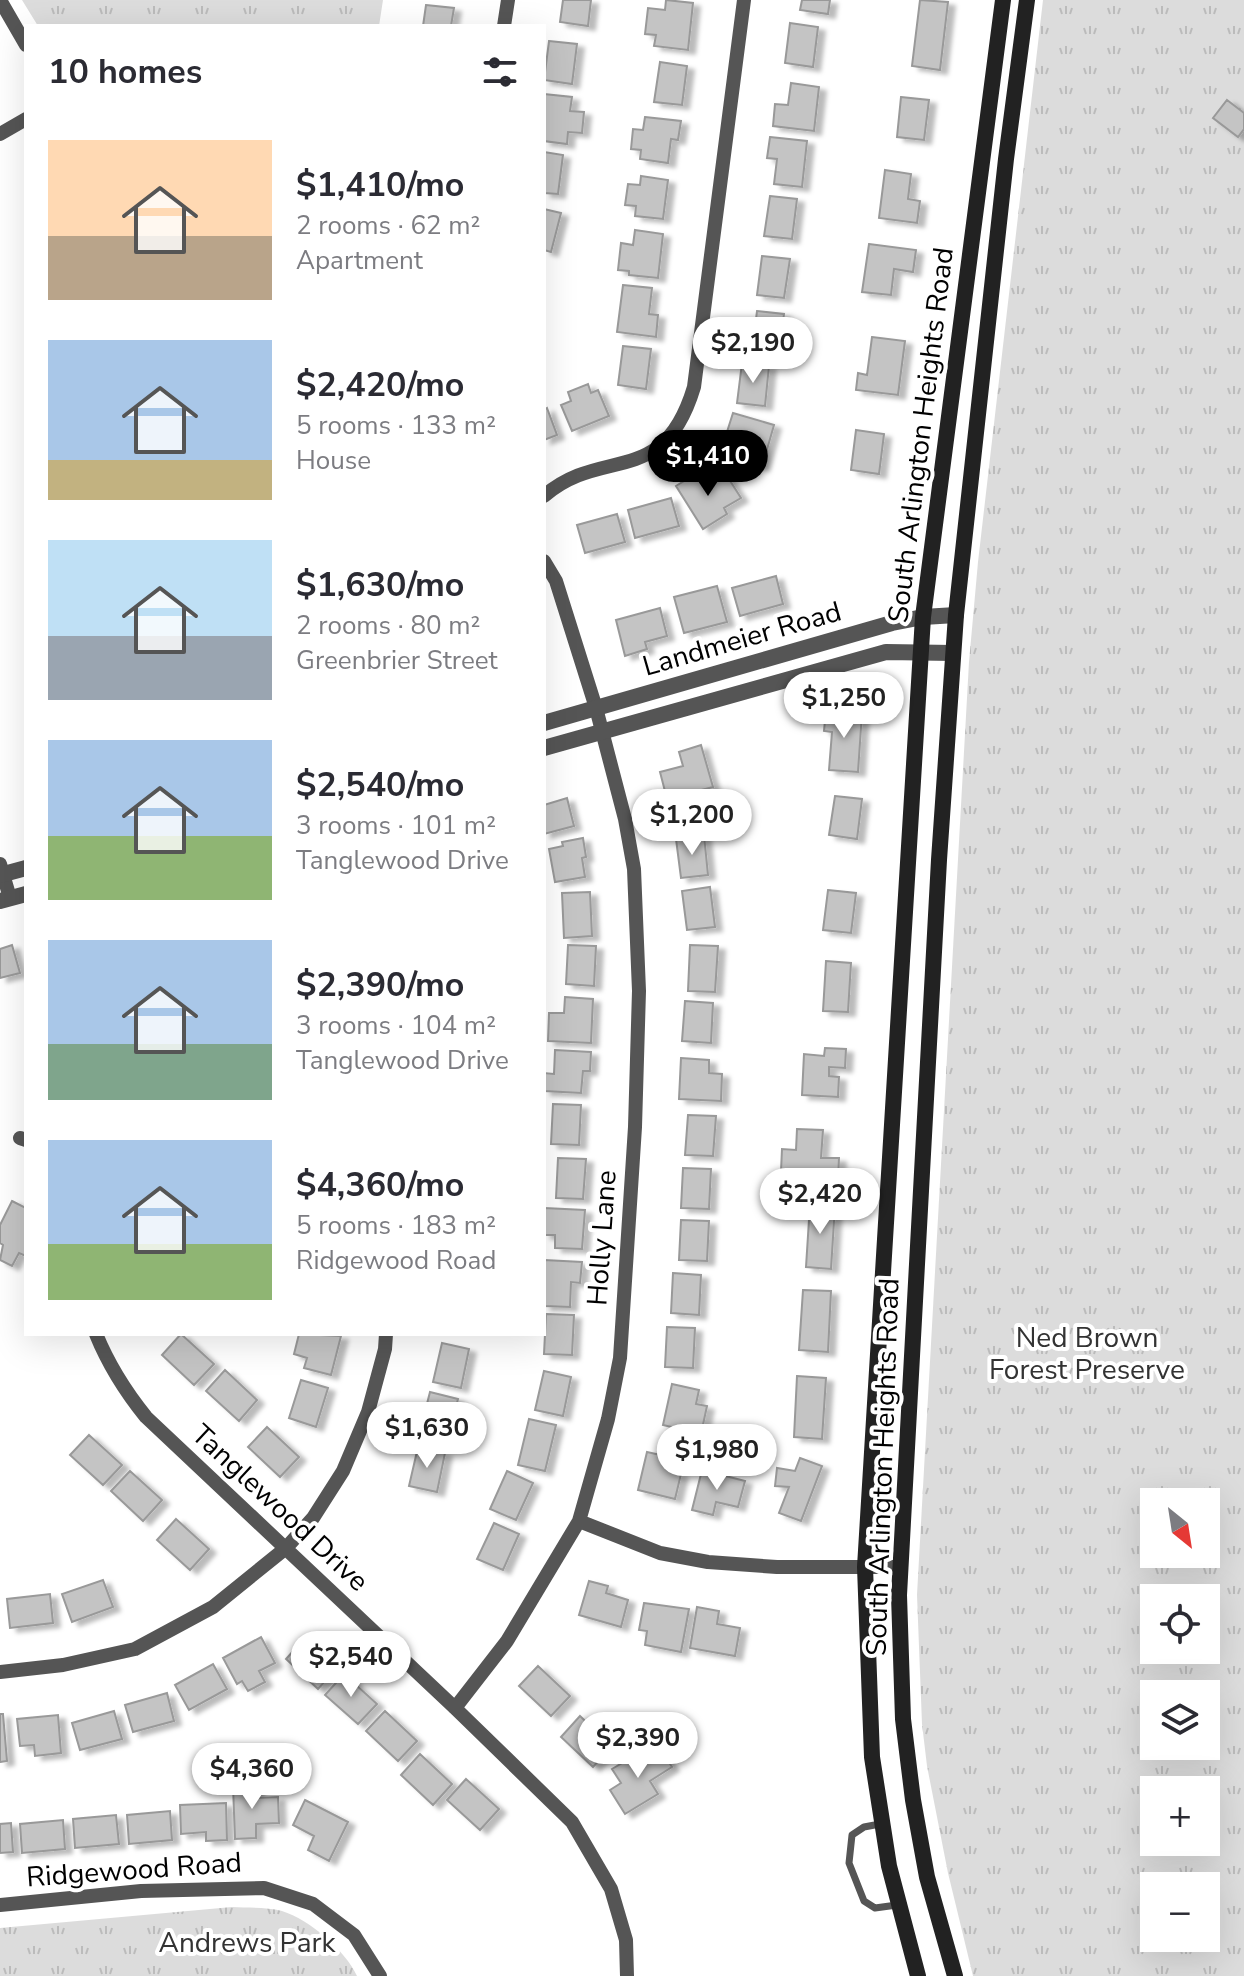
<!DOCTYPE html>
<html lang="en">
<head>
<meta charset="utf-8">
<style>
	body { margin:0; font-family:"Nunito Sans",sans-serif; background:#f2f2f3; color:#2b2b33; height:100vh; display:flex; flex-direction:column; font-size:30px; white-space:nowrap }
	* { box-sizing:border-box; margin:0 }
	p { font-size:26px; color:#7c7c81 }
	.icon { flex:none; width:44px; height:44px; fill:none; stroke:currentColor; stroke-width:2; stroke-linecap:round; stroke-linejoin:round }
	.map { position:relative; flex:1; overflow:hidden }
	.drawer { position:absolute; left:24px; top:24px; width:522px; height:1312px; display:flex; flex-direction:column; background:#fff; border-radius:0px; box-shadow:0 8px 32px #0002 }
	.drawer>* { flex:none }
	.needle { width:52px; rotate:150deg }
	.controls { position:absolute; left:1140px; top:1488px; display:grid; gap:16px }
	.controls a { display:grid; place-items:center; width:80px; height:80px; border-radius:0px; background:#fff; box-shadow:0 8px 32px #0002; font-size:40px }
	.price { position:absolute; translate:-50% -68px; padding:0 18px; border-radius:28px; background:#fff; color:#222; font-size:26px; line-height:52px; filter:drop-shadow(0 2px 4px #0008) }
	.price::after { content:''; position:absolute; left:50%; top:48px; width:24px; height:18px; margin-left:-12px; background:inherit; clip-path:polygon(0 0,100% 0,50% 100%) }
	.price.active { background:#000; color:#fff }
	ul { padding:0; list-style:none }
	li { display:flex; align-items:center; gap:24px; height:200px; padding:0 24px }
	li span { display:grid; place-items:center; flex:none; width:224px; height:160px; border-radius:0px; color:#555 }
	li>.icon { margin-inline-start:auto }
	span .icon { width:96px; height:96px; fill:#fffc; stroke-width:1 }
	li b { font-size:34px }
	h2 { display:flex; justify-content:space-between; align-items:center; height:96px; padding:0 24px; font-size:34px }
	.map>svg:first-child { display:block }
	.park { fill:url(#park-tufts); fill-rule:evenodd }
	.building { fill:#c4c4c4; stroke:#999; stroke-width:2; filter:url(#shadow) }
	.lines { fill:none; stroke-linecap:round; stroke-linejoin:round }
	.service { stroke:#555; stroke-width:7 }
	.minor { stroke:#555; stroke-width:14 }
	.tertiary { stroke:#555; stroke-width:16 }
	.secondary { stroke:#222; stroke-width:16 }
	.labels { text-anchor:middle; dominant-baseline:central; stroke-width:8; stroke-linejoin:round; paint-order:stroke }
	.street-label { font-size:28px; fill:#000; stroke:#fff }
	.park-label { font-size:28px; fill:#333; stroke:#fff }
</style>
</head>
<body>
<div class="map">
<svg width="1244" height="1976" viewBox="0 0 1244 1976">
	<defs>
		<pattern id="park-tufts" width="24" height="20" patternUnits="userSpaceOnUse" patternTransform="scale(2)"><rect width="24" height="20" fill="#dcdcdc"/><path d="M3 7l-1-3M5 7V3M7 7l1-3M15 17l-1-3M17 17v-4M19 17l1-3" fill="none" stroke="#bbb"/></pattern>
		<filter id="shadow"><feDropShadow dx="7" dy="4" stdDeviation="2" flood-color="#0004"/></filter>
	</defs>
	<rect width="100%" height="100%" fill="#fff"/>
	<path class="park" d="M 22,0 L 383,0 L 379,26 L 38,26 Z
		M 1043,0 L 1244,0 L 1244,1976 L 973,1976 L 948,1873 L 927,1766 L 922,1724 L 917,1595 L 969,662 L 978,562 ZM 1154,1502 L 1206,1502 L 1206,1554 L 1154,1554 ZM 1154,1598 L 1206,1598 L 1206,1650 L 1154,1650 ZM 1154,1694 L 1206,1694 L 1206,1746 L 1154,1746 ZM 1154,1790 L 1206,1790 L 1206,1842 L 1154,1842 ZM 1154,1886 L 1206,1886 L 1206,1938 L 1154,1938 Z
		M 232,1907 C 248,1908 267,1907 282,1911 C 310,1920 345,1950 357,1976 L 0,1976 L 0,1928 Z"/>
	<path class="building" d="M 563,0 L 591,0 L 588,26 L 560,22 Z
		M 666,0 L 693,3 L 688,50 L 654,46 L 656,35 L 645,34 L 648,8 L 665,10 Z
		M 802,0 L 830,0 L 828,14 L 800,10 Z
		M 920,0 L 948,2 L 940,70 L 912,66 Z
		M 426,5 L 454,8 L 451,26 L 423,26 Z
		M 790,23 L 818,27 L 813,67 L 785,63 Z
		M 549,41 L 577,44 L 572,84 L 544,80 Z
		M 660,62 L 687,66 L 682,105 L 654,102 Z
		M 791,83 L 819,87 L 814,131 L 773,126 L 775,104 L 788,105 Z
		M 544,94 L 572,97 L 570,111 L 584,112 L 582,133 L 568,132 L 567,144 L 544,141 Z
		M 901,97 L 929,100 L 924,140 L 897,137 Z
		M 1227,100 L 1244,113 L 1244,129 L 1238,137 L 1213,118 Z
		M 645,117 L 681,121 L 678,140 L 671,139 L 668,163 L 640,159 L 641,150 L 631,149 L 633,129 L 643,130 Z
		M 770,137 L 807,141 L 802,187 L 774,184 L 777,159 L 767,158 Z
		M 544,152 L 563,155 L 558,194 L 544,193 Z
		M 885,170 L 911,174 L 908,199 L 920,201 L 917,223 L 879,218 Z
		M 641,176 L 668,180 L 663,219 L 635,216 L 636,206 L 625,205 L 628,184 L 640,185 Z
		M 770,196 L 797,199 L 792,239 L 764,236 Z
		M 544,209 L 561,213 L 551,252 L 544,250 Z
		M 635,230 L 663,234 L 658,278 L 629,275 L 629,271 L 618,270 L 621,243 L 633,245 Z
		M 869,244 L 916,250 L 913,272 L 894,269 L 891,295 L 862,292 Z
		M 762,256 L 790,259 L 784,298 L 757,295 Z
		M 623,285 L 652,288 L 649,314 L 658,315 L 656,337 L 617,332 Z
		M 757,311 L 784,314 L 779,354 L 752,351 Z
		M 872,337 L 905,341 L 898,395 L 856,390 L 858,373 L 867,375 Z
		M 623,346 L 651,349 L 646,389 L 618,385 Z
		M 742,363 L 769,366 L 765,406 L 737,403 Z
		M 588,384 L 591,393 L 598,390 L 609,416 L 572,431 L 561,405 L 571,401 L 568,392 Z
		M 547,408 L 557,435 L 544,440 L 544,410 Z
		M 733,413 L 774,425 L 762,467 L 735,459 L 741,440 L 726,435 Z
		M 856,430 L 884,434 L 879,474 L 851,470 Z
		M 697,473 L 705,486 L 725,473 L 741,498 L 724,508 L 727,514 L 703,529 L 676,486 Z
		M 671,498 L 679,526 L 635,538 L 628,510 Z
		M 617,514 L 625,542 L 585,553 L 577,525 Z
		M 776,576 L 783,604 L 740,616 L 732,588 Z
		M 717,586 L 727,622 L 684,633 L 674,597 Z
		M 660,608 L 667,636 L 645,642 L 647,649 L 625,656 L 616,620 Z
		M 826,710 L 862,713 L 858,772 L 829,770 L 832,732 L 824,731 Z
		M 701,745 L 713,787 L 667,799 L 660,772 L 683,766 L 679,752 Z
		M 835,796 L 862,799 L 857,839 L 829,835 Z
		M 567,798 L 574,826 L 544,834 L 544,805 Z
		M 704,835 L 708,875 L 681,878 L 676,839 Z
		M 583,838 L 586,857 L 582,858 L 585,877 L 555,882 L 549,849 L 563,846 L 562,842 Z
		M 710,887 L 715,927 L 687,930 L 682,891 Z
		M 828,890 L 856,893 L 851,933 L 823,930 Z
		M 590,892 L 592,936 L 564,938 L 562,893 Z
		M 12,945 L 20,973 L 0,978 L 0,949 Z
		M 568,945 L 596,946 L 594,986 L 566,984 Z
		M 690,945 L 718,946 L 715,992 L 688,991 Z
		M 826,961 L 851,963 L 848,1012 L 823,1011 Z
		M 565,997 L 593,999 L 591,1043 L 548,1041 L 549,1013 L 564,1013 Z
		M 685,1001 L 713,1003 L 711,1043 L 682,1041 Z
		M 825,1048 L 846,1049 L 845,1068 L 829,1067 L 829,1076 L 839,1077 L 838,1097 L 802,1095 L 804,1054 L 824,1056 Z
		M 555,1050 L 591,1052 L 590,1071 L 583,1071 L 581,1093 L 544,1091 L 544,1073 L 554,1074 Z
		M 681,1058 L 709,1060 L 709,1073 L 722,1074 L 721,1101 L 679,1099 Z
		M 553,1104 L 581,1105 L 579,1145 L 551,1144 Z
		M 688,1115 L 716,1116 L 713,1156 L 685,1155 Z
		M 797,1129 L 823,1130 L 821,1158 L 839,1158 L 838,1180 L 818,1178 L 819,1173 L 781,1171 L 782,1149 L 796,1150 Z
		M 558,1158 L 586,1159 L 583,1199 L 556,1198 Z
		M 683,1168 L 711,1169 L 709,1209 L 681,1208 Z
		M 12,1201 L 26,1208 L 26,1256 L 19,1253 L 12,1266 L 0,1260 L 3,1245 L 0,1243 L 0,1225 Z
		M 810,1204 L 835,1206 L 831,1269 L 806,1267 Z
		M 544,1208 L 585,1210 L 582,1249 L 555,1248 L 555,1235 L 544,1235 Z
		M 681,1220 L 709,1221 L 707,1261 L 679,1260 Z
		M 544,1260 L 582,1262 L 580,1283 L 571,1282 L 570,1307 L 544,1306 Z
		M 673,1273 L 701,1275 L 699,1315 L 671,1313 Z
		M 803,1290 L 831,1291 L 828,1352 L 799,1350 Z
		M 546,1314 L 574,1315 L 572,1355 L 544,1354 Z
		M 667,1327 L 695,1328 L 693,1368 L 665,1367 Z
		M 181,1334 L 214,1364 L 194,1385 L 162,1355 Z
		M 299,1334 L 341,1336 L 331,1375 L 304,1368 L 307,1358 L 294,1354 Z
		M 442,1343 L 469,1349 L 461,1388 L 433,1382 Z
		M 225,1370 L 257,1400 L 239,1421 L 206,1391 Z
		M 544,1371 L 571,1377 L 563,1416 L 535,1410 Z
		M 797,1376 L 826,1378 L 822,1439 L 794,1437 Z
		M 301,1380 L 328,1388 L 316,1427 L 289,1418 Z
		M 672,1384 L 699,1390 L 696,1404 L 707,1406 L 701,1434 L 663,1425 Z
		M 430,1392 L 458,1399 L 455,1411 L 466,1414 L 459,1441 L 420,1431 Z
		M 529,1419 L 556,1425 L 545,1471 L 518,1465 Z
		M 267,1427 L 299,1457 L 280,1477 L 248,1447 Z
		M 89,1435 L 122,1465 L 103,1485 L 70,1455 Z
		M 418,1447 L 445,1453 L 437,1492 L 409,1486 Z
		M 647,1452 L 674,1458 L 671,1471 L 681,1474 L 675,1499 L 638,1490 Z
		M 800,1458 L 822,1466 L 801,1521 L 779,1513 L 789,1487 L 775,1486 L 777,1468 L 795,1471 Z
		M 702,1470 L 745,1481 L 738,1507 L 716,1502 L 713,1515 L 692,1510 Z
		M 130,1471 L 162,1500 L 143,1521 L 111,1491 Z
		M 507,1471 L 533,1483 L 516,1520 L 490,1509 Z
		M 176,1519 L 209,1549 L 190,1570 L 157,1540 Z
		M 494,1523 L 519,1534 L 503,1570 L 477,1559 Z
		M 103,1580 L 113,1607 L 72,1622 L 62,1594 Z
		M 589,1581 L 608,1586 L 606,1593 L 628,1600 L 621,1627 L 579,1615 Z
		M 50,1594 L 53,1623 L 10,1628 L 7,1599 Z
		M 644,1603 L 689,1609 L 681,1652 L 645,1645 L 647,1631 L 639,1630 Z
		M 697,1607 L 719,1611 L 717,1624 L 740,1628 L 735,1656 L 690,1648 Z
		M 261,1637 L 275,1663 L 259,1671 L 265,1682 L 248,1691 L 242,1681 L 237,1684 L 223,1658 Z
		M 305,1638 L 337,1668 L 318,1689 L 286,1659 Z
		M 213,1664 L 227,1689 L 189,1710 L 175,1685 Z
		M 538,1666 L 570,1696 L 551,1716 L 519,1686 Z
		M 344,1674 L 377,1704 L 358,1724 L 325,1695 Z
		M 167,1693 L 174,1721 L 133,1732 L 125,1705 Z
		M 114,1711 L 122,1739 L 80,1750 L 72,1723 Z
		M 385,1711 L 417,1741 L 398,1761 L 366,1731 Z
		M 0,1714 L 3,1714 L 7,1761 L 0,1762 Z
		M 58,1715 L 61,1753 L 35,1756 L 34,1745 L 20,1746 L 17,1719 Z
		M 580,1716 L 612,1746 L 593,1767 L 561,1737 Z
		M 661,1750 L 672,1767 L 650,1781 L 658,1794 L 625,1814 L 610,1790 L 621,1783 L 612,1769 L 634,1756 L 639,1763 Z
		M 420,1754 L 452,1784 L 433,1805 L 401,1775 Z
		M 466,1779 L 499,1809 L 480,1830 L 447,1800 Z
		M 257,1785 L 257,1798 L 278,1797 L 279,1823 L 256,1824 L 256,1838 L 235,1839 L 233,1786 Z
		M 305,1800 L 348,1822 L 329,1861 L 308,1850 L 314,1836 L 293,1825 Z
		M 226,1803 L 227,1840 L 206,1841 L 206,1832 L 181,1834 L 180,1805 Z
		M 170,1811 L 172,1840 L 129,1844 L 127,1815 Z
		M 116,1815 L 119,1844 L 75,1848 L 73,1819 Z
		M 63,1820 L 65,1849 L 22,1853 L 20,1824 Z
		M 11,1823 L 13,1852 L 0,1853 L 0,1824 Z"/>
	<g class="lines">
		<path class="service" d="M 880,1824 L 864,1827 L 852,1835 L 849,1863 L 864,1901 L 875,1908 L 897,1905"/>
		<path class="minor" d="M 0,0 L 26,45
			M 504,26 L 508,0
			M 0,134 L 26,119
			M 544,496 C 603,445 663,490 694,387 L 744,0
			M 0,864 L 10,898
			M 20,1138 L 26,1140
			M 96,1334 C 109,1366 125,1391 146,1417 L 455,1708 L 572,1822 L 611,1889 L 626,1940 L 627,1976
			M 579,1521 L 660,1553 L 708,1562 L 777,1567 L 900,1567
			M 0,1672 L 63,1665 L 135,1649 L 213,1607 L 286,1548 L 313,1518 L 343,1471 L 368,1412 L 385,1349 L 386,1334
			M 455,1708 L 507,1641 L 579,1521 L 608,1419 L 620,1358 L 635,1127 L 639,991 L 634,869 L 625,819 L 596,708 L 556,581 L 544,561
			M 0,1905 L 141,1891 L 264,1888 L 313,1904 L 354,1935 L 380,1976"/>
		<path class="tertiary" d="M 544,723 L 892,623 L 923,617 L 956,615
			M 544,748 L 886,652 L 953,653
			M 0,875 L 26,868
			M 0,901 L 26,894"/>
		<path class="secondary" d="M 918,1976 L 889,1866 L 872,1757 L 865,1567 L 923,617 L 1003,0
			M 955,1976 L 927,1877 L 913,1800 L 903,1719 L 899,1595 L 939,860 L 956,615 L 1006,159 L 1027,0"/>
	</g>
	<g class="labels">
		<g class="street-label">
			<text transform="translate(921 435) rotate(-83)">South Arlington Heights Road</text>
			<text transform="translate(742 639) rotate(-16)">Landmeier Road</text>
			<text transform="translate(602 1238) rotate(-86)">Holly Lane</text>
			<text transform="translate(883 1467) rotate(-88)">South Arlington Heights Road</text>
			<text transform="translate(280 1508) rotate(43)">Tanglewood Drive</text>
			<text transform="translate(134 1870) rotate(-4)">Ridgewood Road</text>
		</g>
		<g class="park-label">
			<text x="1087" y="1338">Ned Brown<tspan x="1087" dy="32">Forest Preserve</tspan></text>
			<text x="247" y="1943">Andrews Park</text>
		</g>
	</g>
</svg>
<div class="controls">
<a><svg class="needle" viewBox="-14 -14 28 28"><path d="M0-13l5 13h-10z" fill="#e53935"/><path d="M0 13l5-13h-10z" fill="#7c7c81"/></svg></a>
<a><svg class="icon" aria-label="locate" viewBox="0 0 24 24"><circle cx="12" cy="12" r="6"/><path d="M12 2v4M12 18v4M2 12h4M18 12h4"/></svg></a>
<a><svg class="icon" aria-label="layers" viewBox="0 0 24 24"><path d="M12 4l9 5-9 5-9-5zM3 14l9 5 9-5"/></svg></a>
<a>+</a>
<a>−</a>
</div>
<b class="price" style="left:753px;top:385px">$2,190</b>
<b class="price active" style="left:708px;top:498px">$1,410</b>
<b class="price" style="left:844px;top:740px">$1,250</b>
<b class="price" style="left:692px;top:857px">$1,200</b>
<b class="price" style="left:820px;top:1236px">$2,420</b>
<b class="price" style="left:427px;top:1470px">$1,630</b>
<b class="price" style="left:717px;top:1492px">$1,980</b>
<b class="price" style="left:351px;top:1699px">$2,540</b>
<b class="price" style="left:638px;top:1780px">$2,390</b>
<b class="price" style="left:252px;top:1811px">$4,360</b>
<section class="drawer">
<h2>10 homes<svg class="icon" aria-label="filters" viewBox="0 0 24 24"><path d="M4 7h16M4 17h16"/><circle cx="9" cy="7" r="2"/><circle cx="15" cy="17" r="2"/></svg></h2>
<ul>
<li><span style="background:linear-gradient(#ffd9b3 60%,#b9a48a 0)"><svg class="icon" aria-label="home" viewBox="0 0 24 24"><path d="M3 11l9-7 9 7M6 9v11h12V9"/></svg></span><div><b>$1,410/mo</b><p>2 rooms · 62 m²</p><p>Apartment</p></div></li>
<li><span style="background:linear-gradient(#a9c7e8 75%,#c2b280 0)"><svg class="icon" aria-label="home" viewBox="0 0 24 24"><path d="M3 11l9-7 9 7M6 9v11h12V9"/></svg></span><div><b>$2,420/mo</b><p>5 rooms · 133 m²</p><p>House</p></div></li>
<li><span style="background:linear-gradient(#bfe0f5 60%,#9aa5b1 0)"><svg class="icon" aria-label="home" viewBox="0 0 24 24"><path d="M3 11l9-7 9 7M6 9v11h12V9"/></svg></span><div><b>$1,630/mo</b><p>2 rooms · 80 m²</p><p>Greenbrier Street</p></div></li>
<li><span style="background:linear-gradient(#a9c7e8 60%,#8fb573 0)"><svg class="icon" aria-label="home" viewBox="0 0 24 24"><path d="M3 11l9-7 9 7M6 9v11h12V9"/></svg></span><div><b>$2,540/mo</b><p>3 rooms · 101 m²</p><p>Tanglewood Drive</p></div></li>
<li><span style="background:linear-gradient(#a9c7e8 65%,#7fa58c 0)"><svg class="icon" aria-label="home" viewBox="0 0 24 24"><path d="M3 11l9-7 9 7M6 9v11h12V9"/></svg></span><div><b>$2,390/mo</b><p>3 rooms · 104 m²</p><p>Tanglewood Drive</p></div></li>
<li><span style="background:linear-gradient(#a9c7e8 65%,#8fb573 0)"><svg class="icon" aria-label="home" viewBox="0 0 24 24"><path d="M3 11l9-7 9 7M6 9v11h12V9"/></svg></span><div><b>$4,360/mo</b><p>5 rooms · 183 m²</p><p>Ridgewood Road</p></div></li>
</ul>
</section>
</div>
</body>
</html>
